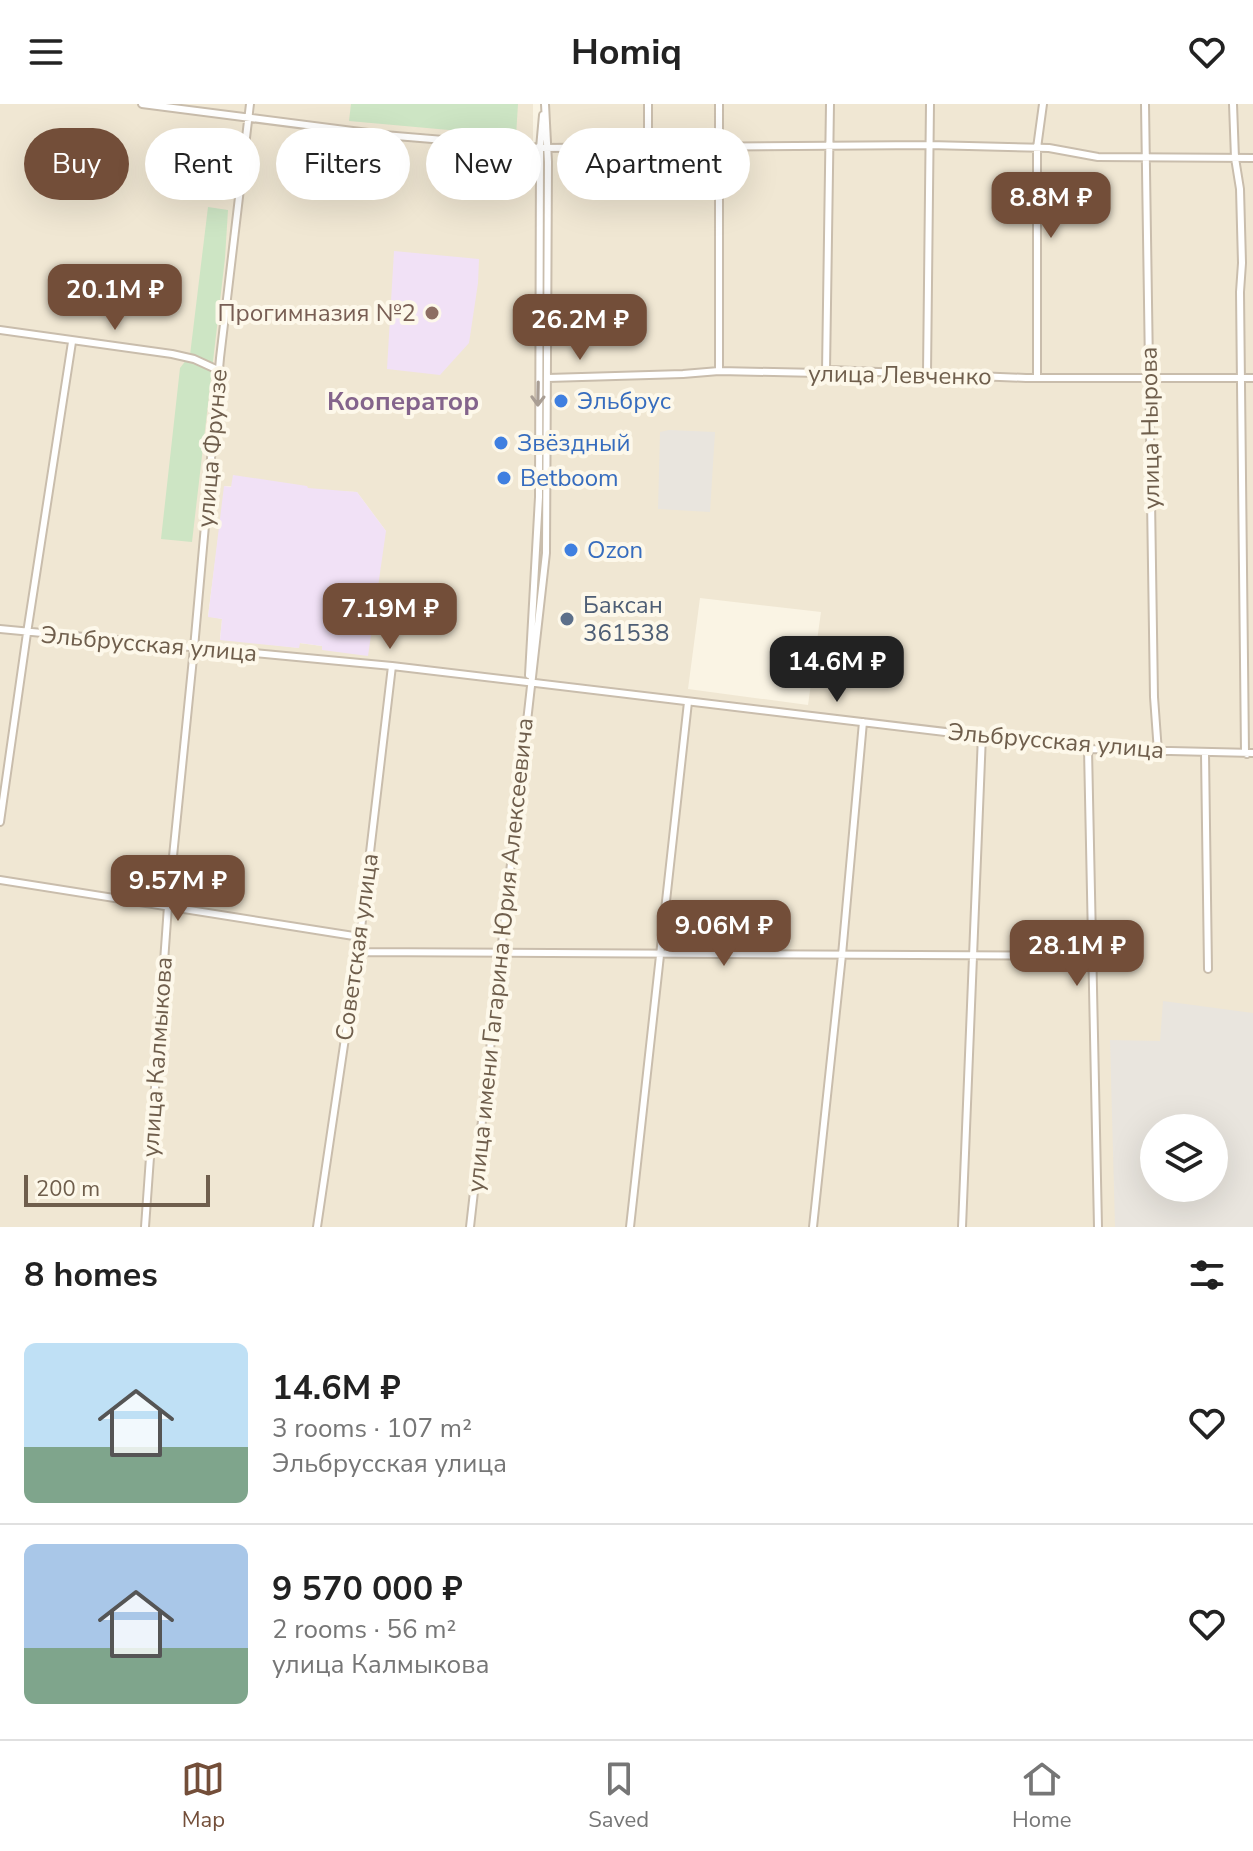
<!DOCTYPE html>
<html lang="en">
<head>
<meta charset="utf-8">
<style>
	body { margin:0; font-family:"Nunito Sans",sans-serif; background:#f2f2f2; color:#222; height:100vh; display:flex; flex-direction:column; font-size:30px; white-space:nowrap }
	* { box-sizing:border-box; margin:0 }
	p { font-size:26px; color:#767676 }
	.icon { flex:none; width:44px; height:44px; fill:none; stroke:currentColor; stroke-width:2; stroke-linecap:round; stroke-linejoin:round }
	.map { position:relative; height:1123px; overflow:hidden }
	.details { display:flex; flex-direction:column; background:#fff; flex:1 }
	.details>* { flex:none }
	.hud { position:absolute; left:24px; top:24px; width:800px; height:72px; display:flex; gap:16px }
	.tools { position:absolute; left:1140px; top:1010px; display:grid; gap:16px }
	.tools a { display:grid; place-items:center; width:88px; height:88px; border-radius:50%; background:#fff; box-shadow:0 8px 32px #0002; font-size:40px }
	.scale { position:absolute; left:24px; bottom:20px; width:186px; box-sizing:border-box; padding-left:8px; border:4px solid #6f5e4c; border-top:0; font-size:22px; line-height:28px; white-space:nowrap; color:#6f5e4c; -webkit-text-stroke:6px #fdf8ea; paint-order:stroke }
	.price { position:absolute; translate:-50% -68px; padding:0 18px; border-radius:16px; background:#734e39; color:#fff; font-size:26px; line-height:52px; filter:drop-shadow(0 2px 4px #0008) }
	.price::after { content:''; position:absolute; left:50%; top:48px; width:24px; height:18px; margin-left:-12px; background:inherit; clip-path:polygon(0 0,100% 0,50% 100%) }
	.price.active { background:#222; color:#fff }
	ul { padding:0; list-style:none }
	li { display:flex; align-items:center; gap:24px; height:200px; padding:0 24px }
	li+li { border-top:2px solid #e0e0e0 }
	li span { display:grid; place-items:center; flex:none; width:224px; height:160px; border-radius:12px; color:#555 }
	li>.icon { margin-inline-start:auto }
	span .icon { width:96px; height:96px; fill:#fffc; stroke-width:1 }
	li b { font-size:34px }
	h2 { display:flex; justify-content:space-between; align-items:center; height:96px; padding:0 24px; font-size:34px }
	.tag { padding:0 28px; border-radius:36px; background:#fff; box-shadow:0 8px 32px #0002; font-size:28px; line-height:72px }
	.tag.active { background:#734e39; color:#fff }
	header { display:flex; justify-content:space-between; align-items:center; height:104px; padding:0 24px; background:#fff; font-size:36px; font-weight:700 }
	.tab-bar { display:flex; justify-content:space-around; align-items:center; height:112px; border-top:2px solid #e0e0e0; background:#fff; font-size:22px; color:#767676 }
	.tab-bar a { display:grid; justify-items:center; gap:4px }
	.tab-bar .active { color:#734e39 }
	.map>svg:first-child { display:block }
	.residential { fill:#f0e7d3; fill-rule:evenodd }
	.industrial { fill:#e9e5de; fill-rule:evenodd }
	.education { fill:#f1e1f6 }
	.green { fill:#cde5c4 }
	.lines { fill:none; stroke-linecap:round; stroke-linejoin:round }
	.minor-casing { stroke:#c9bdac; stroke-width:10 }
	.minor { stroke:#fff; stroke-width:6 }
	.oneway { stroke:#a99e94 }
	.education-dot { fill:#8d6e63; stroke:#fdf8ea; stroke-width:3 }
	.shop-dot { fill:#3f7fe0; stroke:#fdf8ea; stroke-width:3 }
	.service-dot { fill:#5c6f8a; stroke:#fdf8ea; stroke-width:3 }
	.labels { text-anchor:middle; dominant-baseline:central; stroke-width:8; stroke-linejoin:round; paint-order:stroke }
	.education-label { font-size:24px; fill:#785e54; stroke:#fdf8ea; text-anchor:end }
	.street-label { font-size:24px; fill:#6f5e4c; stroke:#fdf8ea }
	.shop-label { font-size:24px; fill:#366cbe; stroke:#fdf8ea; text-anchor:start }
	.service-label { font-size:24px; fill:#4e5e75; stroke:#fdf8ea; text-anchor:start }
	.neighbourhood-label { font-size:26px; font-weight:bold; fill:#84648c; stroke:#fdf8ea }
</style>
</head>
<body>
<header><svg class="icon" aria-label="menu" viewBox="0 0 24 24"><path d="M4 6h16M4 12h16M4 18h16"/></svg>Homiq<svg class="icon" aria-label="heart" viewBox="0 0 24 24"><path d="M12 20l-8-8c-3-5 5-10 8-4 3-6 11-1 8 4z"/></svg></header>
<div class="map">
<svg width="1253" height="1123" viewBox="0 0 1253 1123">
	<rect width="100%" height="100%" fill="#faf4e4"/>
	<path class="residential" d="M 0,0 L 250,0 L 248,13 L 384,31 L 539,44 L 544,0 L 1253,0 L 1253,1123 L 0,1123 ZM 225,382 L 357,388 L 386,427 L 322,546 L 322,542 L 299,539 L 299,544 L 220,535 L 222,515 L 208,512 ZM 700,494 L 821,508 L 808,601 L 688,585 ZM 1154,1024 L 1214,1024 L 1214,1084 L 1154,1084 Z
		M 255,0 L 533,0 L 533,38 L 381,26 L 254,10 Z"/>
	<path class="industrial" d="M 669,326 L 715,328 L 710,408 L 658,405 L 660,328 Z
		M 1163,897 L 1253,909 L 1253,1123 L 1115,1123 L 1110,936 L 1160,937 ZM 1214,1024 L 1214,1084 L 1154,1084 L 1154,1024 Z"/>
	<path class="education" d="M 394,147 L 479,155 L 478,179 L 469,239 L 440,271 L 387,265 Z
		M 233,371 L 307,382 L 308,384 L 357,388 L 386,427 L 368,552 L 322,546 L 322,542 L 300,539 L 299,544 L 220,536 L 222,515 L 208,513 L 224,382 L 231,383 Z"/>
	<path class="green" d="M 351,0 L 518,0 L 516,32 L 349,17 Z
		M 208,103 L 228,106 L 225,154 L 192,438 L 161,435 L 180,264 L 190,251 Z"/>
	<g class="lines">
		<defs>
			<path id="minor" d="M 142,0 L 384,31 L 540,44 L 929,41 L 1049,44 L 1098,53 L 1253,54
				M 648,0 L 648,42
				M 1145,0 L 1154,593 L 1158,648
				M 1233,0 L 1235,54 L 1240,85 L 1242,159 L 1240,188 L 1245,649 L 1247,650
				M 0,226 L 172,250 L 194,255 L 218,266
				M 719,267 L 719,0
				M 826,267 L 830,0
				M 927,269 L 930,0
				M 1037,273 L 1037,44 L 1043,0
				M 548,274 L 683,270 L 719,267 L 819,269 L 830,266 L 1026,274 L 1253,274
				M 0,525 L 392,562 L 1088,645 L 1253,649
				M 529,571 L 539,393 L 540,44 L 543,11
				M 1088,645 L 1098,1123
				M 1205,649 L 1208,865
				M 0,718 L 27,529 L 72,238
				M 0,776 L 360,833
				M 357,848 L 1091,852
				M 145,1123 L 168,802 L 194,544 L 220,254 L 250,0
				M 317,1123 L 360,833 L 392,562
				M 470,1123 L 546,449 L 548,58 L 545,0
				M 630,1123 L 688,598
				M 813,1123 L 842,851 L 863,618
				M 962,1123 L 982,631"/>
		</defs>
		<use href="#minor" class="minor-casing"/>
		<use href="#minor" class="minor"/>
	</g>
	<defs><path id="oneway-shaft" d="M-6 0H5M1.5-3L5.5 0L1.5 3" fill="none" stroke-width="1.6" stroke-linecap="round" stroke-linejoin="round" transform="scale(2)"/></defs>
	<use class="oneway" href="#oneway-shaft" transform="translate(538 290) rotate(91)"/>
	<circle class="education-dot" cx="432" cy="209" r="8"/>
	<g class="shop-dot">
		<circle cx="561" cy="297" r="8"/>
		<circle cx="501" cy="339" r="8"/>
		<circle cx="504" cy="374" r="8"/>
		<circle cx="571" cy="446" r="8"/>
	</g>
	<circle class="service-dot" cx="567" cy="515" r="8"/>
	<g class="labels">
		<g class="education-label">
			<text x="416" y="209">Прогимназия №2</text>
		</g>
		<g class="street-label">
			<text transform="translate(900 271) rotate(1)">улица Левченко</text>
			<text transform="translate(1150 324) rotate(-91)">улица Нырова</text>
			<text transform="translate(212 344) rotate(-85)">улица Фрунзе</text>
			<text transform="translate(149 540) rotate(5)">Эльбрусская улица</text>
			<text transform="translate(1056 637) rotate(5)">Эльбрусская улица</text>
			<text transform="translate(357 843) rotate(-82)">Советская улица</text>
			<text transform="translate(500 851) rotate(-84)">улица имени Гагарина Юрия Алексеевича</text>
			<text transform="translate(157 953) rotate(-86)">улица Калмыкова</text>
		</g>
		<g class="shop-label">
			<text x="577" y="297">Эльбрус</text>
			<text x="517" y="339">Звёздный</text>
			<text x="520" y="374">Betboom</text>
			<text x="587" y="446">Ozon</text>
		</g>
		<g class="service-label">
			<text x="583" y="501">Баксан<tspan x="583" dy="28">361538</tspan></text>
		</g>
		<g class="neighbourhood-label">
			<text x="403" y="297">Кооператор</text>
		</g>
	</g>
</svg>
<div class="tools">
<a><svg class="icon" aria-label="layers" viewBox="0 0 24 24"><path d="M12 4l9 5-9 5-9-5zM3 14l9 5 9-5"/></svg></a>
</div>
<div class="scale">200 m</div>
<b class="price" style="left:1051px;top:136px">8.8M ₽</b>
<b class="price" style="left:115px;top:228px">20.1M ₽</b>
<b class="price" style="left:580px;top:258px">26.2M ₽</b>
<b class="price" style="left:390px;top:547px">7.19M ₽</b>
<b class="price active" style="left:837px;top:600px">14.6M ₽</b>
<b class="price" style="left:178px;top:819px">9.57M ₽</b>
<b class="price" style="left:724px;top:864px">9.06M ₽</b>
<b class="price" style="left:1077px;top:884px">28.1M ₽</b>
<div class="hud">
<a class="tag active">Buy</a>
<a class="tag">Rent</a>
<a class="tag">Filters</a>
<a class="tag">New</a>
<a class="tag">Apartment</a>
</div>
</div>
<section class="details">
<h2>8 homes<svg class="icon" aria-label="filters" viewBox="0 0 24 24"><path d="M4 7h16M4 17h16"/><circle cx="9" cy="7" r="2"/><circle cx="15" cy="17" r="2"/></svg></h2>
<ul>
<li><span style="background:linear-gradient(#bfe0f5 65%,#7fa58c 0)"><svg class="icon" aria-label="home" viewBox="0 0 24 24"><path d="M3 11l9-7 9 7M6 9v11h12V9"/></svg></span><div><b>14.6M ₽</b><p>3 rooms · 107 m²</p><p>Эльбрусская улица</p></div><svg class="icon" aria-label="heart" viewBox="0 0 24 24"><path d="M12 20l-8-8c-3-5 5-10 8-4 3-6 11-1 8 4z"/></svg></li>
<li><span style="background:linear-gradient(#a9c7e8 65%,#7fa58c 0)"><svg class="icon" aria-label="home" viewBox="0 0 24 24"><path d="M3 11l9-7 9 7M6 9v11h12V9"/></svg></span><div><b>9 570 000 ₽</b><p>2 rooms · 56 m²</p><p>улица Калмыкова</p></div><svg class="icon" aria-label="heart" viewBox="0 0 24 24"><path d="M12 20l-8-8c-3-5 5-10 8-4 3-6 11-1 8 4z"/></svg></li>
</ul>
</section>
<nav class="tab-bar">
<a class="active"><svg class="icon" aria-label="map" viewBox="0 0 24 24"><path d="M3 6l6-2 6 2 6-2v14l-6 2-6-2-6 2zM9 4v14M15 6v14"/></svg>Map</a>
<a><svg class="icon" aria-label="saved" viewBox="0 0 24 24"><path d="M7 4h10v16l-5-4-5 4z"/></svg>Saved</a>
<a><svg class="icon" aria-label="home" viewBox="0 0 24 24"><path d="M3 11l9-7 9 7M6 9v11h12V9"/></svg>Home</a>
</nav>
</body>
</html>
